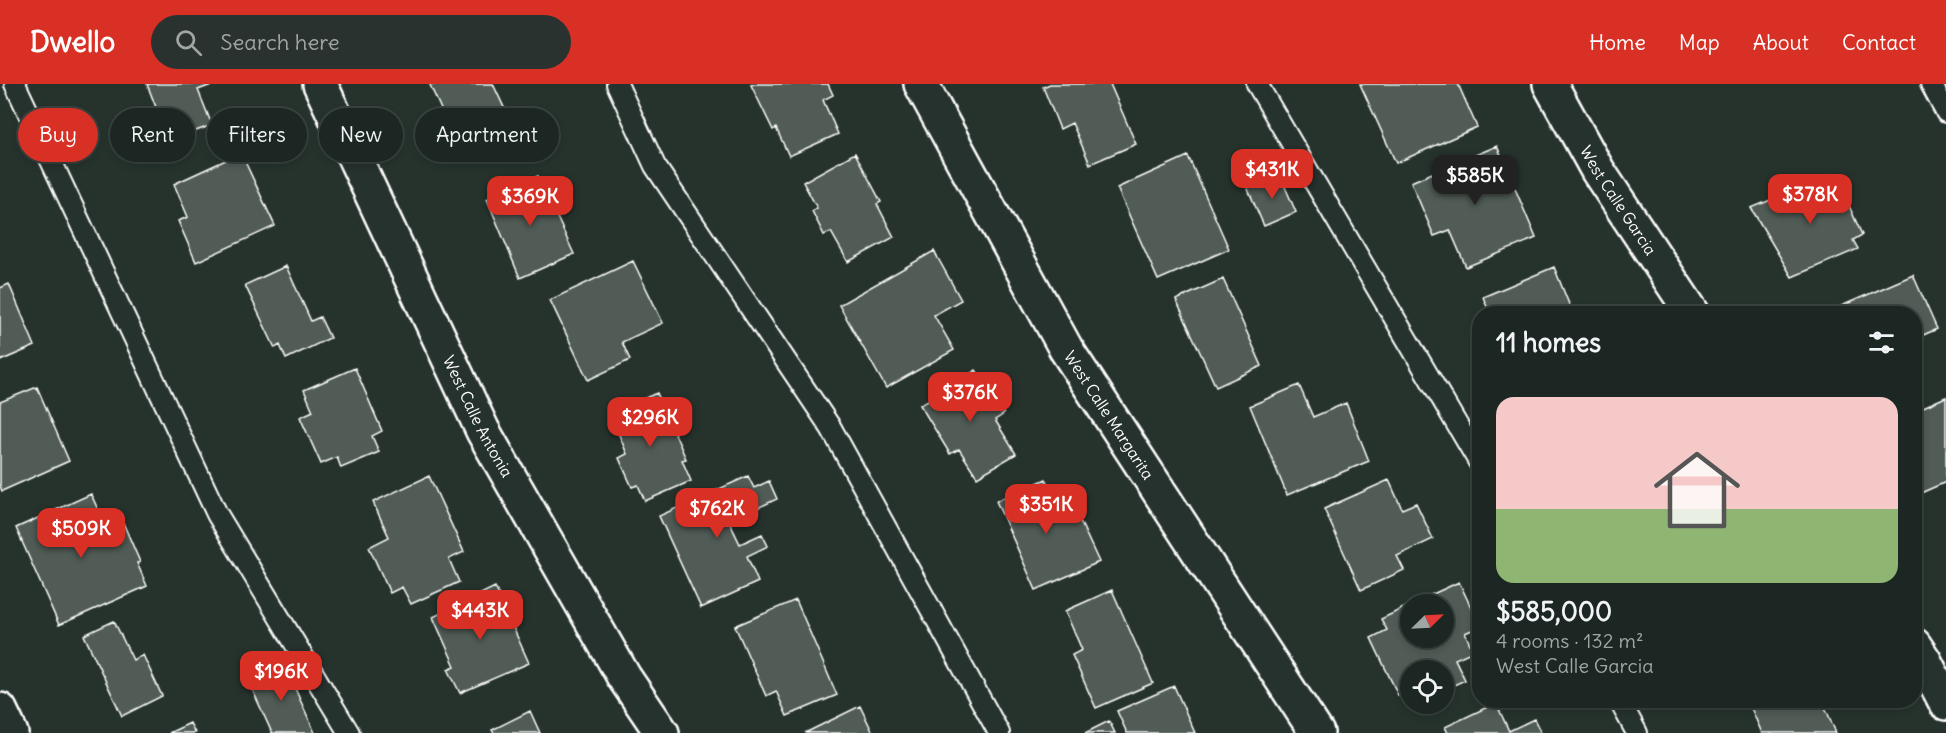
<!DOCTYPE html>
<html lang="en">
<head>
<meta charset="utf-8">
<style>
	body { margin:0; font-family:Delius,sans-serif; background:#29322f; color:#f1f3f6; height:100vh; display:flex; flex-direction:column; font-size:22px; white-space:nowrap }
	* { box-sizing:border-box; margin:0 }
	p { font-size:20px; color:#a0a5a5 }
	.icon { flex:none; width:33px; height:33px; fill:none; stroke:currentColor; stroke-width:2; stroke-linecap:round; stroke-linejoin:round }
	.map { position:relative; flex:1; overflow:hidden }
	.sheet { position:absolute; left:1472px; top:222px; width:450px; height:402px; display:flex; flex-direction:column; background:#1c2622; border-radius:24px; box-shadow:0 3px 9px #0003,0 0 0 2px #3a4340 }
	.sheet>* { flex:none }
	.guide { position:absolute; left:18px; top:24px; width:570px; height:54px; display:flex; gap:12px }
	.needle { width:39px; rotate:66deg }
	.tools { position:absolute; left:1400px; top:510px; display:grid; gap:12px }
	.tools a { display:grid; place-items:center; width:54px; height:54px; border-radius:50%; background:#1c2622; box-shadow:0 3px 9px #0003,0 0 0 2px #3a4340; font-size:30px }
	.price { position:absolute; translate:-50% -51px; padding:0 14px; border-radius:12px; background:#d93025; color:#fff; font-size:20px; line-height:39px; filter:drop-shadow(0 2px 3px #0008) }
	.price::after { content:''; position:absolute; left:50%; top:36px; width:18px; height:14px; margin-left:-9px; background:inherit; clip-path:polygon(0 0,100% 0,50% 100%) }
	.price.active { background:#222; color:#fff }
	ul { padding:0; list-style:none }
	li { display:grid; align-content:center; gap:12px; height:318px; padding:0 24px }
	li span { display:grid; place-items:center; height:186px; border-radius:18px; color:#555 }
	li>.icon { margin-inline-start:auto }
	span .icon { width:108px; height:108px; fill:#fffc; stroke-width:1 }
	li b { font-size:26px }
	h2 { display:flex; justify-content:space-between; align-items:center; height:72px; padding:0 24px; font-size:26px }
	.chip { padding:0 21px; border-radius:27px; background:#1c2622; box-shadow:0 3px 9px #0003,0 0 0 2px #3a4340; font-size:21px; line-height:54px }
	.chip.active { background:#d93025; color:#fff }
	header { display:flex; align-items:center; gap:36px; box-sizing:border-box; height:84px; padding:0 30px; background:#d93025; color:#fff }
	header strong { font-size:28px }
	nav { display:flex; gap:33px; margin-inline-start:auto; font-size:21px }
	.search { width:420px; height:54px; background:#29322f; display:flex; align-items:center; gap:15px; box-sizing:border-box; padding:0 21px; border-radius:33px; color:#a0a5a5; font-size:22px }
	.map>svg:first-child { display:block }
	.building { fill:#515c57; stroke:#fff; stroke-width:1.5 }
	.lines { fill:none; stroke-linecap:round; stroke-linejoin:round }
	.service-casing { stroke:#fff; stroke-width:24 }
	.minor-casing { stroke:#fff; stroke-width:38 }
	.service { stroke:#26332d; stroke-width:20 }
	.minor { stroke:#26332d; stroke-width:33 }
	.labels { text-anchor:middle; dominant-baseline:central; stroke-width:6; stroke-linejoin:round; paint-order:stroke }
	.street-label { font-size:16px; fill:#fff; stroke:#26332d }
</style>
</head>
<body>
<header>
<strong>Dwello</strong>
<div class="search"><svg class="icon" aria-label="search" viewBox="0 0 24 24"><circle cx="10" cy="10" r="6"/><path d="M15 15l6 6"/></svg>Search here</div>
<nav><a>Home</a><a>Map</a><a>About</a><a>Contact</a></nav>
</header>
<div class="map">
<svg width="1946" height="649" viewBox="0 0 1946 649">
	<rect width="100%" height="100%" fill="#26332d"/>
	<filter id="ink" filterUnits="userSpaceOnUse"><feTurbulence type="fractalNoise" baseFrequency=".0167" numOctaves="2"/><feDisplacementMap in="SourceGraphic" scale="12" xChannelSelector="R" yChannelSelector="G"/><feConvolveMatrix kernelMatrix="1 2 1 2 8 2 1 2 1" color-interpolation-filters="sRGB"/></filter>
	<g filter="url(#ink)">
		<path class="building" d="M 147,0 L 214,0 L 198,6 L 212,41 L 169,57 Z
			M 431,0 L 493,0 L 516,49 L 463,74 L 430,1 Z
			M 754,0 L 828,0 L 833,11 L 823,16 L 838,50 L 789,72 L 776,44 L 773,46 L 751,1 Z
			M 1050,0 L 1110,0 L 1136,60 L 1090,80 L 1072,39 L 1060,45 L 1043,3 Z
			M 1360,0 L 1458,0 L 1477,43 L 1396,79 Z
			M 1497,62 L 1536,154 L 1466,183 L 1450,146 L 1434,152 L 1411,98 Z
			M 241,69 L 275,142 L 196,178 L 178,137 L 188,133 L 174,100 Z
			M 855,69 L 881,118 L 877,120 L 894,153 L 848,178 L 831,148 L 824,151 L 812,127 L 817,124 L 803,98 Z
			M 1188,72 L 1229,165 L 1158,196 L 1117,104 Z
			M 1279,89 L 1296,128 L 1264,142 L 1247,103 Z
			M 1835,90 L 1862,151 L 1853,156 L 1858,165 L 1792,193 L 1751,124 Z
			M 538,92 L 574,170 L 520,194 L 487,115 Z
			M 934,167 L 961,216 L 934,231 L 954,266 L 886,304 L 839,221 Z
			M 633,177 L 663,239 L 622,258 L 630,276 L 588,296 L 550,216 Z
			M 286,182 L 311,237 L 320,233 L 330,254 L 286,275 L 280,261 L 275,264 L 245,201 Z
			M 1554,183 L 1573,230 L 1490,230 L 1483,213 Z
			M 1913,191 L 1937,245 L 1914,255 L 1914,230 L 1823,230 Z
			M 1223,195 L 1262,282 L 1216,303 L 1176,216 Z
			M 9,200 L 35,262 L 0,277 L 0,204 Z
			M 355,284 L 382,347 L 372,352 L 379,368 L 341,384 L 337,373 L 321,380 L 300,333 L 313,327 L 304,306 Z
			M 976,286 L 1004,330 L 995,336 L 1016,370 L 977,393 L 959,365 L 950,370 L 920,321 Z
			M 1299,301 L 1313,333 L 1346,319 L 1369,377 L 1287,411 L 1250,322 Z
			M 37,303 L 69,377 L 2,407 L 0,402 L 0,318 Z
			M 657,309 L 686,375 L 682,376 L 691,397 L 645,417 L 638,401 L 632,403 L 619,374 L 627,370 L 610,329 Z
			M 1946,313 L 1946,398 L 1914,412 L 1914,364 L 1917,363 L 1914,356 L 1914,327 Z
			M 429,392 L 464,468 L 449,475 L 459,498 L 411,520 L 402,503 L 390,509 L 369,463 L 389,453 L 373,418 Z
			M 748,392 L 754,404 L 769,397 L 777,415 L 729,437 L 740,460 L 762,450 L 768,462 L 747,472 L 758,498 L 701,524 L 659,432 Z
			M 1046,395 L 1061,427 L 1073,422 L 1099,478 L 1036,506 L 996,417 Z
			M 1389,396 L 1402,425 L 1416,419 L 1433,455 L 1397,472 L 1404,486 L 1361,506 L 1324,425 Z
			M 91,410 L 108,448 L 124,441 L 140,478 L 137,479 L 147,502 L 59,541 L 16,444 Z
			M 1459,498 L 1479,540 L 1479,543 L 1465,549 L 1473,567 L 1455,575 L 1465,596 L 1443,606 L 1443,586 L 1410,586 L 1410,605 L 1398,611 L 1371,554 L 1387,546 L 1381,535 L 1410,521 L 1410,554 L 1443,554 L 1443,520 L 1411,520 Z
			M 495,503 L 529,579 L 460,609 L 448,585 L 455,582 L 433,533 Z
			M 1112,506 L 1153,599 L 1096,624 L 1072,571 L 1082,566 L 1065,527 Z
			M 796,516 L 837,611 L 787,632 L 776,607 L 766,612 L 735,542 Z
			M 114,537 L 133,576 L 143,571 L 162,612 L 122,632 L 84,551 Z
			M 284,580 L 315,649 L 272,649 L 248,596 Z
			M 1174,602 L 1195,649 L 1127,649 L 1117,627 Z
			M 1769,616 L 1822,616 L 1836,649 L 1762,649 L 1751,624 Z
			M 1496,619 L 1509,647 L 1534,635 L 1541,649 L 1448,649 L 1445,643 Z
			M 860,622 L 873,649 L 805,649 Z
			M 530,627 L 540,649 L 494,649 L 492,646 Z
			M 1109,637 L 1115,649 L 1085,649 Z
			M 190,639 L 195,649 L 169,649 Z"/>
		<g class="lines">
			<defs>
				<path id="service" d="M 15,0 L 217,430 L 349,649
					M 617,0 L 655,82 L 831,344 L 999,649
					M 1257,0 L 1479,378
					M 1931,0 L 1946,28
					M 1619,616 L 1637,649"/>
				<g id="minor">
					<path id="s1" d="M 320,0 L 483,347 L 624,593 L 662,649"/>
					<path id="s2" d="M 921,0 L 1066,265 L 1317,649"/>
					<path id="s3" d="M 1550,0 L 1598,87 L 1693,230"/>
					<path d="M 1914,561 L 1924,576 L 1946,619"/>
					<path d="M 0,626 L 11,649"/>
				</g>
			</defs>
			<use href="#service" class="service-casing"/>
			<use href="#minor" class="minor-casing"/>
			<use href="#service" class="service"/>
			<use href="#minor" class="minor"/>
		</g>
	</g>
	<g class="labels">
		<g class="street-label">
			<text stroke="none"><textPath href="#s3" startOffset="135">West Calle Garcia</textPath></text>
			<text stroke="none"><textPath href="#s1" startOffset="368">West Calle Antonia</textPath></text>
			<text stroke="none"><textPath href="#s2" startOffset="381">West Calle Margarita</textPath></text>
		</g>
	</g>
</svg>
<div class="tools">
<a><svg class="needle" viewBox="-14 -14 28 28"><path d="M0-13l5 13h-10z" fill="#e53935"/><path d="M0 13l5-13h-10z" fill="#a0a5a5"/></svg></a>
<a><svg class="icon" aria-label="locate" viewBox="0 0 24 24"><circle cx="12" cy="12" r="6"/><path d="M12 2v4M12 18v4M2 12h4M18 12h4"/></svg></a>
</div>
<b class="price" style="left:1272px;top:116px">$431K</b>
<b class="price active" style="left:1475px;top:122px">$585K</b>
<b class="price" style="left:1810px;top:141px">$378K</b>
<b class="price" style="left:530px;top:143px">$369K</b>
<b class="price" style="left:970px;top:339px">$376K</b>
<b class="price" style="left:650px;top:364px">$296K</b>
<b class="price" style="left:1046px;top:451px">$351K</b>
<b class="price" style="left:717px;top:455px">$762K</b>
<b class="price" style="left:81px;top:475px">$509K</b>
<b class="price" style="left:480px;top:557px">$443K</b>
<b class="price" style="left:281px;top:618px">$196K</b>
<div class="guide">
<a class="chip active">Buy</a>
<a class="chip">Rent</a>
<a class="chip">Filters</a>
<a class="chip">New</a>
<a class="chip">Apartment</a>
</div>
<section class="sheet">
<h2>11 homes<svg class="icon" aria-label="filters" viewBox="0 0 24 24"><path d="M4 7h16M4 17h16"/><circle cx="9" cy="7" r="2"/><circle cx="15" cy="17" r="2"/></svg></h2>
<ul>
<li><span style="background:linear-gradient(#f6c9c9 60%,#8fb573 0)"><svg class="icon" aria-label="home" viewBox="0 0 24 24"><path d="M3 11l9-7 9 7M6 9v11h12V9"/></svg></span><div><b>$585,000</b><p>4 rooms · 132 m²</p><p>West Calle Garcia</p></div></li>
</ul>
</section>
</div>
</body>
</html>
